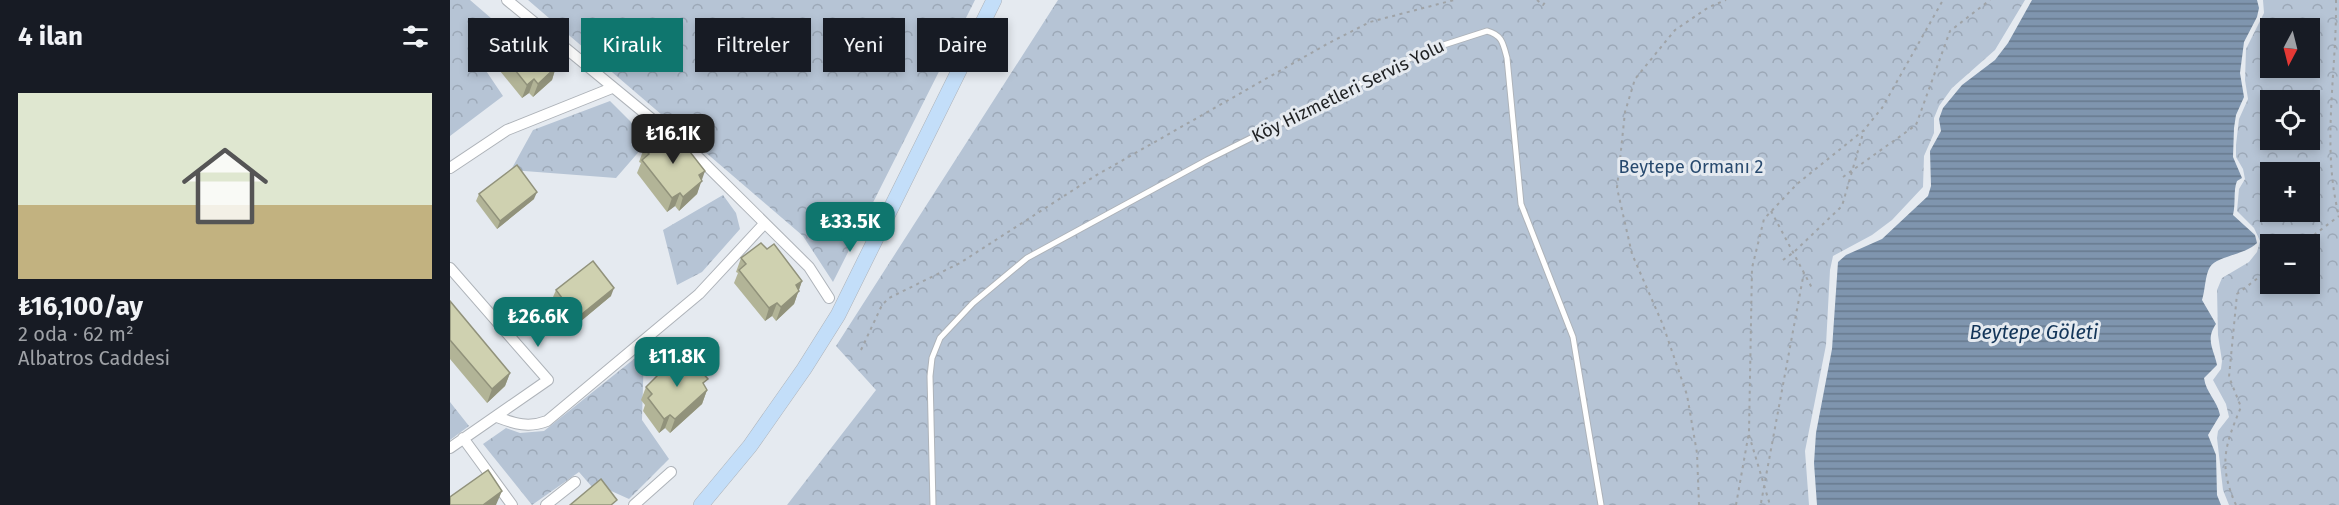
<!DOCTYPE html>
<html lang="tr">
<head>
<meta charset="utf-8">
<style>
	body { margin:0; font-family:"Fira Sans",sans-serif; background:#242831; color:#f1f3f6; height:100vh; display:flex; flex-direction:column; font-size:22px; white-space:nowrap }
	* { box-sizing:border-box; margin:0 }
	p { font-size:20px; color:#9ea1a6 }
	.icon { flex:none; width:33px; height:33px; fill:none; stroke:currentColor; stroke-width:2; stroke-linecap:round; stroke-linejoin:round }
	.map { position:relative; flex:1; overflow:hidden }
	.details { display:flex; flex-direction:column; background:#171b24; width:450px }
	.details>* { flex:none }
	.banner { position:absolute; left:18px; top:18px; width:570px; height:54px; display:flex; gap:12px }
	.needle { width:39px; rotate:187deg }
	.tools { position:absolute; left:1810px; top:18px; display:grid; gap:12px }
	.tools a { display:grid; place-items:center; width:60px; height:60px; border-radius:0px; background:#171b24; box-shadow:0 3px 9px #0003; font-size:30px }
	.price { position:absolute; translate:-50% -51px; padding:0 14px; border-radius:12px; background:#0f766e; color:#fff; font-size:20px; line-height:39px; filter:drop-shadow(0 2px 3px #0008) }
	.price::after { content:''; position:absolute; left:50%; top:36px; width:18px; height:14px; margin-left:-9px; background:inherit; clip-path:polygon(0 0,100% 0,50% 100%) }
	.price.active { background:#222; color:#fff }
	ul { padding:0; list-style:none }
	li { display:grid; align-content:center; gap:12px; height:318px; padding:0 18px }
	li span { display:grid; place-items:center; height:186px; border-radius:0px; color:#555 }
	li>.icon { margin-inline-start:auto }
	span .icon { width:108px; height:108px; fill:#fffc; stroke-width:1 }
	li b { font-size:26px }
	h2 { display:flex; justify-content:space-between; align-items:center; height:72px; padding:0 18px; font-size:26px }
	.chip { padding:0 21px; border-radius:0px; background:#171b24; box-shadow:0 3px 9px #0003; font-size:21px; line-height:54px }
	.chip.active { background:#0f766e; color:#fff }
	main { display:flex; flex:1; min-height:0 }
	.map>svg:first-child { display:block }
	.forest { fill:url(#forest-crowns); fill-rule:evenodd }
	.water { fill:url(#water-rules) }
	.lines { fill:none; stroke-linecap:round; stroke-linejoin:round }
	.lane-casing { stroke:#aeb3b9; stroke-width:7 }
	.street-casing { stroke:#aeb3b9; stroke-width:12 }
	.secondary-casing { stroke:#aeb3b9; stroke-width:16 }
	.path { stroke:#9fa3a7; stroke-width:2; stroke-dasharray:3 4.5; stroke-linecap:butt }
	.lane { stroke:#fff; stroke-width:5 }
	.street { stroke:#fff; stroke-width:10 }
	.secondary { stroke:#c3def9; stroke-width:15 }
	.wall { fill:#b2b497 }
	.shaded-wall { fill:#91927b }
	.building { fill:#cfd1b0; stroke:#91927b; stroke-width:1.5 }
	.labels { text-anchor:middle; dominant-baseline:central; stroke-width:6; stroke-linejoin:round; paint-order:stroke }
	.street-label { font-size:18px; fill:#1f2123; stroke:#e5eaf0 }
	.park-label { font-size:18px; fill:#27496e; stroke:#e5eaf0 }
	.water-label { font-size:20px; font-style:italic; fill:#133559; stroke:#e5eaf0 }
</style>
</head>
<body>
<main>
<section class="details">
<h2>4 ilan<svg class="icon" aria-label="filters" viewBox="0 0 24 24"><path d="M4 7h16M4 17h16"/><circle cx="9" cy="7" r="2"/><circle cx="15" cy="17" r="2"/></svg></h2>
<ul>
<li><span style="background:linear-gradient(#dfe7d0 60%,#c2b280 0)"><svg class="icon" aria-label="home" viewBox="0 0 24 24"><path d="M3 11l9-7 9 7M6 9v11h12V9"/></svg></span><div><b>₺16,100/ay</b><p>2 oda · 62 m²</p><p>Albatros Caddesi</p></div></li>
</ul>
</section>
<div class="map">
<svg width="1889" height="505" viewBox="0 0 1889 505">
	<defs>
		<pattern id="forest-crowns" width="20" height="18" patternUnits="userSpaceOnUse" patternTransform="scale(1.5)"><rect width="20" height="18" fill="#b6c4d5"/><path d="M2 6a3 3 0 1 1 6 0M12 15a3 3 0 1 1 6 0" fill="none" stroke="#9ca8b7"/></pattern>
		<pattern id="water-rules" width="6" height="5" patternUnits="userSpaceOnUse" patternTransform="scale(1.5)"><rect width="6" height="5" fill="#7f95ae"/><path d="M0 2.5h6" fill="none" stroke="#67798d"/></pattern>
	</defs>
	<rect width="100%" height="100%" fill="#e5eaf0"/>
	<path class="forest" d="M 0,0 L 20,0 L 49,25 L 20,47 L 53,96 L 0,136 Z
		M 78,0 L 525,0 L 383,282 L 353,236 Z
		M 608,0 L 1575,0 L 1545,50 L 1502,88 L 1489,106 L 1484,118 L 1484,133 L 1474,156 L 1473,187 L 1442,220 L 1422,235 L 1383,256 L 1380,270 L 1376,345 L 1355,451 L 1359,505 L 337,505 L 426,390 L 386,346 Z
		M 1813,0 L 1889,0 L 1889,505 L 1779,505 L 1773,490 L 1767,438 L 1768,431 L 1779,417 L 1776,404 L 1763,380 L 1771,369 L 1772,361 L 1768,335 L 1767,290 L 1772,278 L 1799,262 L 1807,252 L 1810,241 L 1804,228 L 1787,211 L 1789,189 L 1795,179 L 1793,169 L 1786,157 L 1786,145 L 1789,119 L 1798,99 L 1795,80 L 1796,49 L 1814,13 ZM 1821,28 L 1860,28 L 1860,68 L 1821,68 ZM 1821,100 L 1860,100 L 1860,140 L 1821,140 ZM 1860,172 L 1860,212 L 1821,212 L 1821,172 ZM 1860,244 L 1860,284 L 1821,284 L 1821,244 Z
		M 160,101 L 199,140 L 166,178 L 61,170 L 83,130 Z
		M 273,195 L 286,213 L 290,229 L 252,272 L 227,285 L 213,230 Z
		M 194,351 L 192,420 L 219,459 L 179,499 L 159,490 L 142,487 L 129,472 L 82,505 L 33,444 L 56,428 L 70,433 L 94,431 Z
		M 0,402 L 19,426 L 0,440 Z"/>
	<path class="water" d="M 1582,0 L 1807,0 L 1809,8 L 1807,17 L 1794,42 L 1790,73 L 1794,97 L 1786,115 L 1784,128 L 1783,157 L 1792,178 L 1787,181 C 1783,191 1786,203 1783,215 L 1805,235 L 1807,243 C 1795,255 1767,256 1760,267 C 1755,275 1755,291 1752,300 L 1766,324 C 1755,340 1764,349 1767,365 L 1754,378 C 1756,393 1767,400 1770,415 L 1758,435 L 1766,455 L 1767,495 L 1771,505 L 1367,505 L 1364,463 L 1366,433 L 1382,349 L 1388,262 L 1396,255 L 1432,239 L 1478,196 L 1481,186 L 1480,151 L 1491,131 L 1489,119 L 1493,108 L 1512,85 L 1545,60 L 1558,43 Z"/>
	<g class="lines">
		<defs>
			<path id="lane" d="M 483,505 L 480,376 L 482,358 L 490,338 L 523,303 L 577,258 L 757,160 L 975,51 L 1037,31 C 1052,35 1053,43 1057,58 L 1071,204 L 1123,337 L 1151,505"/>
			<path id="street" d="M 57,0 L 248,157 L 359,267 L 379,298
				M 0,168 L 57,130 L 162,88
				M 0,268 L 98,380 L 0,448
				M 47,417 C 65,424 79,428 97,421 L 249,294 L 314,224
				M 13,438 L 62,505
				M 96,505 L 125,482
				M 184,505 L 221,472"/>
			<path id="secondary" d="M 251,505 L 300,446 L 354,369 L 388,315 L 544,0"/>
		</defs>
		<use href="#lane" class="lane-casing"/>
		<use href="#street" class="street-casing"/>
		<use href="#secondary" class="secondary-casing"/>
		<path class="path" d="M 1087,0 L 1093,5 L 1097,0
			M 1886,0 C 1887,71 1871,146 1889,216
			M 1393,177 L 1466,125 L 1500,31 L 1540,0
			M 1321,211 L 1362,288
			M 1852,244 L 1889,216
			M 1333,260 L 1344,252 L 1392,206 L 1414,130
			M 411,350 L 432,305 L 439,298 L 510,263 L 645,176 L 877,44 L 920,22 L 1004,0
			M 1299,435 L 1320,505
			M 1311,503 L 1354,272
			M 1249,505 L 1247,453 L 1237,395 L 1213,325 L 1182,254 L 1167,188 L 1175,112 L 1185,79 L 1225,30 L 1259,7 L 1276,0
			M 1286,505 L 1299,432 L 1302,268 L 1314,219 L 1347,184 L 1414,130 L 1432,108 L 1493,0
			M 1786,505 C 1768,465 1775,445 1791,407 L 1779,377 L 1787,294 L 1821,268"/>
		<use href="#lane" class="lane"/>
		<use href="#street" class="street"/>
		<use href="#secondary" class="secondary"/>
	</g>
	<path class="wall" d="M 48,35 L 106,66 L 102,80 L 83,97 L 79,93 L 72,98 L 41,60 L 45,50 L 44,48 Z
		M 194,148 L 251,180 L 247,194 L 229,211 L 225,206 L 217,212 L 187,173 L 191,163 L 189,162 Z
		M 29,194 L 84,199 L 47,229 L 26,201 Z
		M 291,258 L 352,281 L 344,304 L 326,321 L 322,316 L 315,321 L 284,283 L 288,273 L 286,272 Z
		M 106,290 L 161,296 L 125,326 L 103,297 Z
		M 0,301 L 60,373 L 55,386 L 37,403 L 0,359 Z
		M 196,387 L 255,387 L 257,390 L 252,404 L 220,433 L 215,428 L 209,433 L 193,411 L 195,405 L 191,400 Z"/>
	<path class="shaded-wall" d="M 109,57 L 102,80 L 83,97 L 88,84 L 104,62 Z
		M 84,79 L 79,93 L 72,98 L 77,85 Z
		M 255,171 L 247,194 L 229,211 L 233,197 L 249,175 Z
		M 87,192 L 84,199 L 47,229 L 50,221 Z
		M 230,193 L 225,206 L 217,212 L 222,198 Z
		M 352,281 L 344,304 L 326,321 L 331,307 L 346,285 Z
		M 164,288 L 161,296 L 125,326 L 127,318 Z
		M 327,303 L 322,316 L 315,321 L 319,308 Z
		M 60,373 L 55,386 L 37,403 L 42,389 Z
		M 257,390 L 252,404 L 220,433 L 225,419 Z
		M 220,415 L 215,428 L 209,433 L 214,419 Z
		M 52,491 L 46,505 L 33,505 Z"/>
	<path class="building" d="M 68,20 L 74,25 L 81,20 L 109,57 L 104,62 L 106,67 L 88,84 L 84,79 L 77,85 L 46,46 L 53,41 L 48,35 Z
		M 214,133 L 220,139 L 226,134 L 255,171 L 249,175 L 252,181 L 233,197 L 230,193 L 222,198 L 192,160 L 199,154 L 194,148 Z
		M 67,165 L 87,192 L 50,221 L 29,194 Z
		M 311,243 L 317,249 L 324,244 L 352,281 L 346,285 L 349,291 L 331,307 L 327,303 L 319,308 L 289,270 L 296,264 L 291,258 Z
		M 143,261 L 164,288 L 127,318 L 106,290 Z
		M 0,301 L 60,373 L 42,389 L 0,340 Z
		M 228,355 L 234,361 L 239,358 L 258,379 L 253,383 L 257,390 L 225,419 L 220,415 L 214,419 L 198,398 L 202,394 L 196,387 Z
		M 38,470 L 52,491 L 33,505 L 0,505 L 0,497 Z
		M 151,479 L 167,500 L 161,505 L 120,505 Z"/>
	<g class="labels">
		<g class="street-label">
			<text transform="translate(898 91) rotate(-26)">Köy Hizmetleri Servis Yolu</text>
		</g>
		<g class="park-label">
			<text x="1241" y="167">Beytepe Ormanı 2</text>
		</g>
		<g class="water-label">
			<text x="1584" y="332">Beytepe Göleti</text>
		</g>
	</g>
</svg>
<div class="tools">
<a><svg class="needle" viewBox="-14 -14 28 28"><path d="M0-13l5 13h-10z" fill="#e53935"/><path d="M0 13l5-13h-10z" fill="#9ea1a6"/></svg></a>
<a><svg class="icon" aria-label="locate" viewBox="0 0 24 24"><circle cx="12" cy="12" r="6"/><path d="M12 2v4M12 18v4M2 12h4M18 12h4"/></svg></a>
<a>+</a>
<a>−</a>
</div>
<b class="price active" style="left:223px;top:165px">₺16.1K</b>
<b class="price" style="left:400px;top:253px">₺33.5K</b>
<b class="price" style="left:88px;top:348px">₺26.6K</b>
<b class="price" style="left:227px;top:388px">₺11.8K</b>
<div class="banner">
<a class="chip">Satılık</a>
<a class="chip active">Kiralık</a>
<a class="chip">Filtreler</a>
<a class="chip">Yeni</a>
<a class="chip">Daire</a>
</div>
</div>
</main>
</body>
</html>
